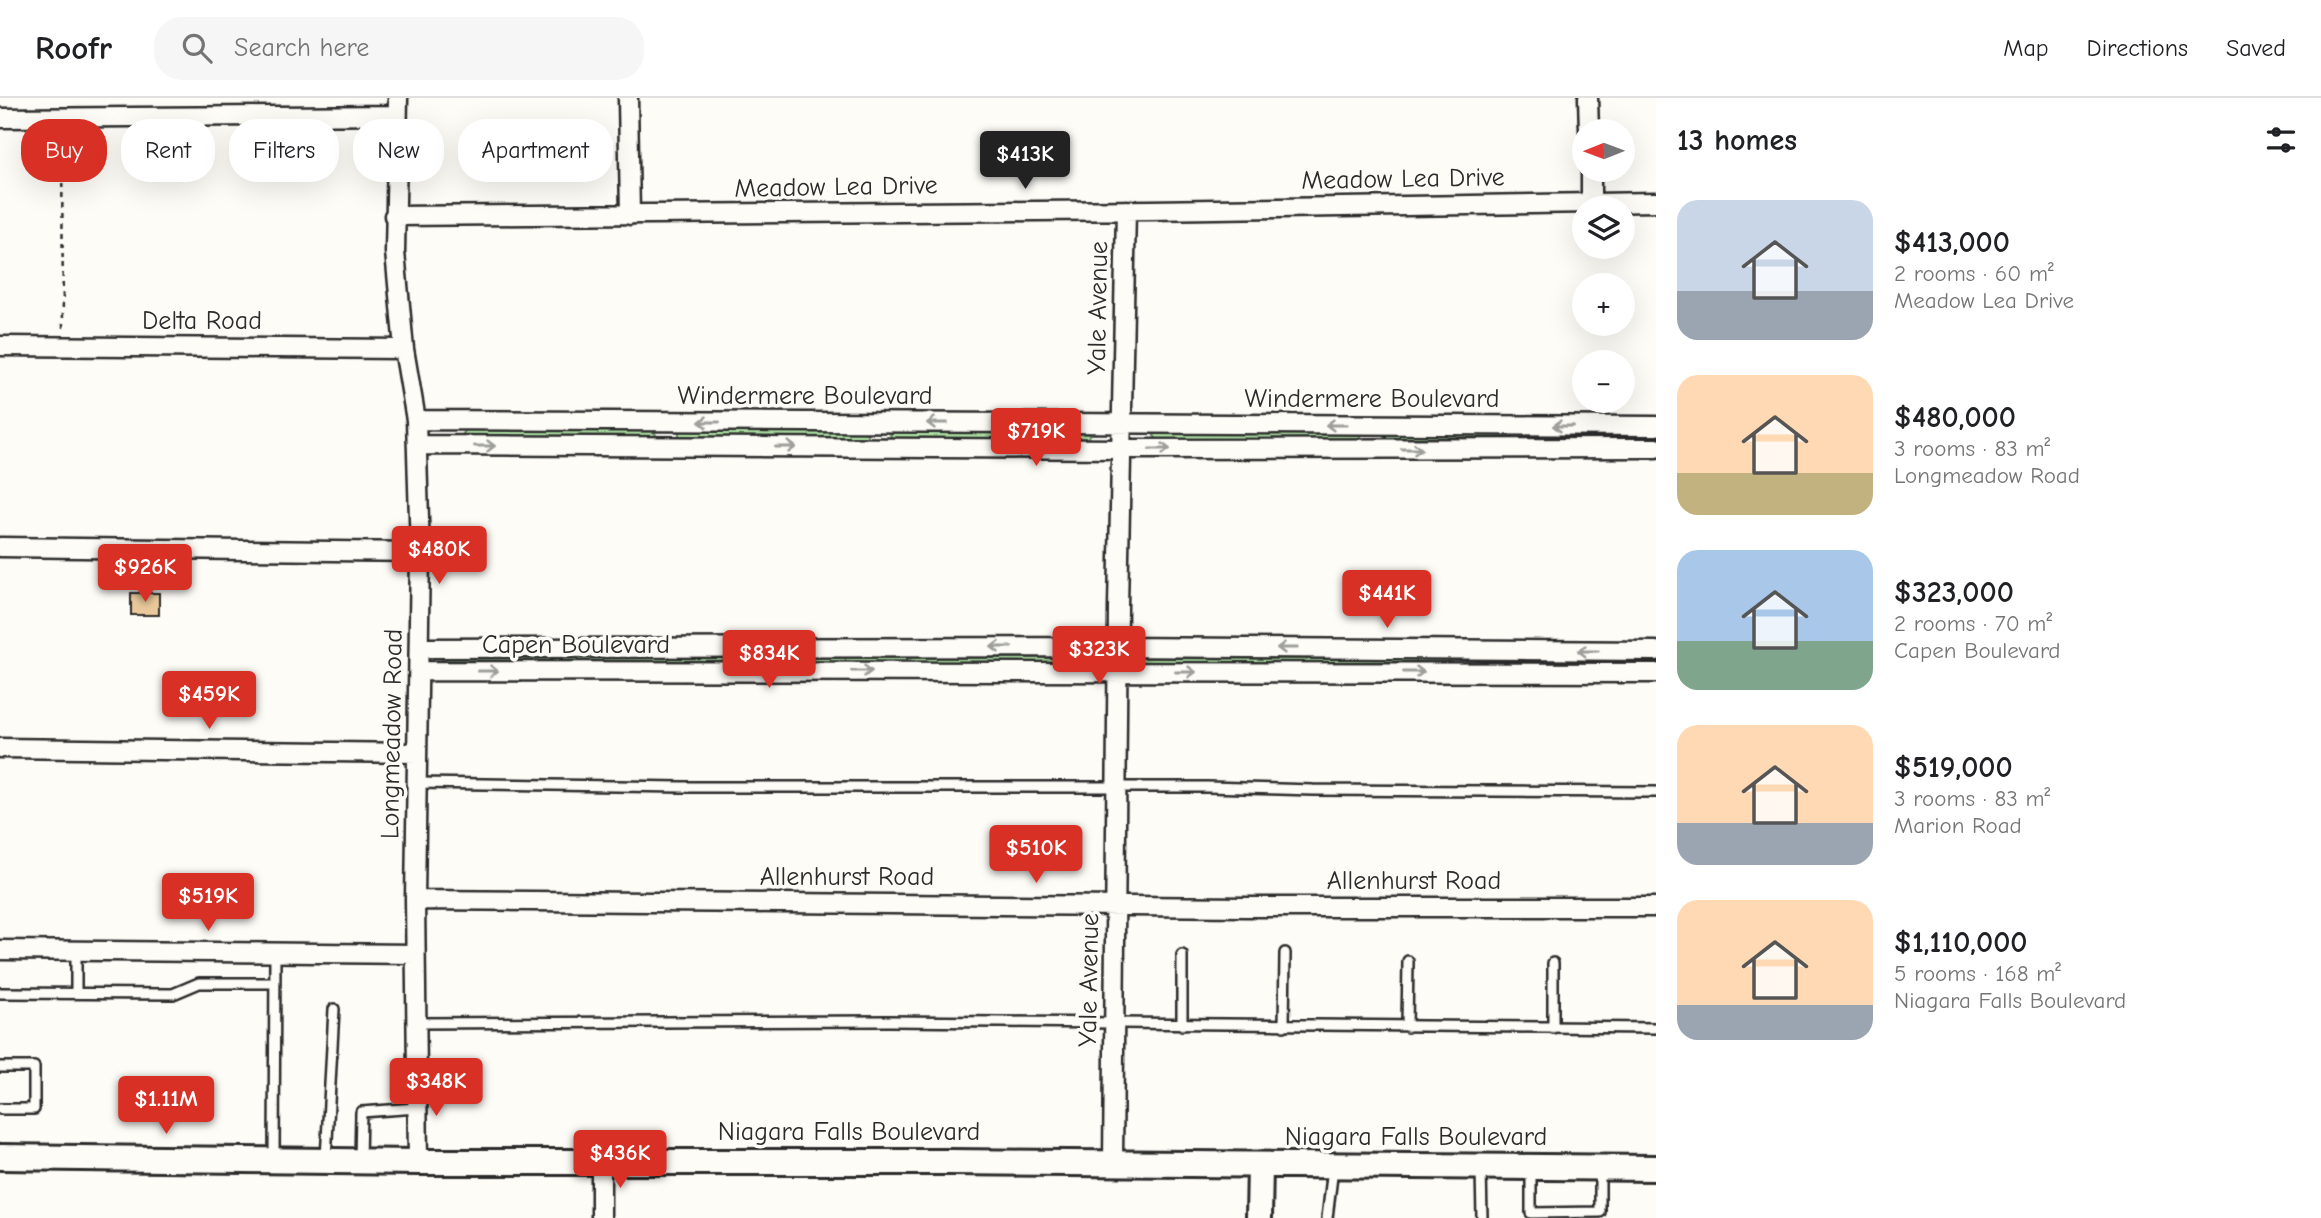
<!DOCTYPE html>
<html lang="en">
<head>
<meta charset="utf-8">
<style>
	body { margin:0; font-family:"Comic Neue",sans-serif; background:#f6f6f6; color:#202124; height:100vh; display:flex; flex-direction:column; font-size:26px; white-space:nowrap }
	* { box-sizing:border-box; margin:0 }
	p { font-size:23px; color:#757577 }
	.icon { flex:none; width:38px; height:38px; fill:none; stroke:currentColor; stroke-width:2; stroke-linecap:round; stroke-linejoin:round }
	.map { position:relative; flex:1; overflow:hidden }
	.panel { display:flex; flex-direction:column; background:#fff; width:665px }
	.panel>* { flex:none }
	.guide { position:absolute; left:21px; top:21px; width:665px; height:63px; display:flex; gap:14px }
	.needle { width:46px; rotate:269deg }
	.controls { position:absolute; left:1572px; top:21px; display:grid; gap:14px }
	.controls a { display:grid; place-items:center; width:63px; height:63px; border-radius:50%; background:#fff; box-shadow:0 7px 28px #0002; font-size:35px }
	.price { position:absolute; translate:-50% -60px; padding:0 16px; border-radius:7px; background:#d93025; color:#fff; font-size:23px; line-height:46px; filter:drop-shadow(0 2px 4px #0008) }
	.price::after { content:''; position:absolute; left:50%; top:42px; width:21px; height:16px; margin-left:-10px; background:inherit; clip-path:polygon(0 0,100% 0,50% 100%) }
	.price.on { background:#222; color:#fff }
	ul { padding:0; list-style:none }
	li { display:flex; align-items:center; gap:21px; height:175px; padding:0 21px }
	li span { display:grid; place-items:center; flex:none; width:196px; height:140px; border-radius:21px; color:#555 }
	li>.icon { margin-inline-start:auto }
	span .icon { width:84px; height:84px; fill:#fffc; stroke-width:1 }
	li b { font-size:30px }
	h2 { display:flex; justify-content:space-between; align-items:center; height:84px; padding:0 21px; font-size:30px }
	.chip { padding:0 24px; border-radius:28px; background:#fff; box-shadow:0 7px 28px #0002; font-size:24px; line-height:63px }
	.chip.on { background:#d93025; color:#fff }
	header { display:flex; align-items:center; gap:42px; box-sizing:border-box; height:98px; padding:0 35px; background:#fff; border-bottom:2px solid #e0e0e0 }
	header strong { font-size:33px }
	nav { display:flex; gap:38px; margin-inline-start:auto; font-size:24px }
	.search { width:490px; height:63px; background:#f6f6f6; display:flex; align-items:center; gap:18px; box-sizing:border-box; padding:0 24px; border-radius:28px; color:#757577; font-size:26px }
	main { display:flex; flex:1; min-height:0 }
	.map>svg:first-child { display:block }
	.green { fill:#b1e6a7; stroke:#6e8869; stroke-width:2 }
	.building { fill:#eac99c; stroke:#2b2b2b; stroke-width:2 }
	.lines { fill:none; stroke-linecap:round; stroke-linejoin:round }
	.lane-casing { stroke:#2b2b2b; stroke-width:14 }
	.street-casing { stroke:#2b2b2b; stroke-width:23 }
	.secondary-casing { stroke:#2b2b2b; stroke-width:30 }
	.path { stroke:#2b2b2b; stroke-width:2.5; stroke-dasharray:5 5; stroke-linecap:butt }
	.lane { stroke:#fdfcf7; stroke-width:9 }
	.street { stroke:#fdfcf7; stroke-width:18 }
	.secondary { stroke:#fdfcf7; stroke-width:24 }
	.oneway { stroke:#9e9e9b }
	.labels { text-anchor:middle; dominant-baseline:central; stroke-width:7; stroke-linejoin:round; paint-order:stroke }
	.street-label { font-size:26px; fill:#2b2b2b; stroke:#fdfcf7 }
</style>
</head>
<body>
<header>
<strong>Roofr</strong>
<div class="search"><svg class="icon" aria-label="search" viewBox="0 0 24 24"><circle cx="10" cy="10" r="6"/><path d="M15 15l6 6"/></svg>Search here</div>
<nav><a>Map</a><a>Directions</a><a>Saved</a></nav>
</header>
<main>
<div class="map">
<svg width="1656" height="1120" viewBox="0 0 1656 1120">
	<rect width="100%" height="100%" fill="#fdfcf7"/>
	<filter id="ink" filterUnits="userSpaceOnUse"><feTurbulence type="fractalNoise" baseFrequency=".0143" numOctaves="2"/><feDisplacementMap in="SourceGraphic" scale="14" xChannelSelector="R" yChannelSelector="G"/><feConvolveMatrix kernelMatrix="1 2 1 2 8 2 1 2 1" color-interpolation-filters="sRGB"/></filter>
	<g filter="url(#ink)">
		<path class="green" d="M 466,332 L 653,332 L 656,337 L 655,340 L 463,340 L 462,337 Z
			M 682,332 L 864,333 L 868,337 L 864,342 L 679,340 L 679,334 Z
			M 894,333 L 1086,333 L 1090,337 L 1086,342 L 894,342 L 890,337 Z
			M 1158,333 L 1360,335 L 1361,338 L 1357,342 L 1158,342 L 1154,338 Z
			M 1656,334 L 1656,342 L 1616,342 L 1612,338 L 1613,335 Z
			M 1384,335 L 1589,335 L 1590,338 L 1586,343 L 1387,342 L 1384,341 Z
			M 444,559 L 755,560 L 758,563 L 755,566 L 444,565 L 442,562 Z
			M 789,560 L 1098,560 L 1098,566 L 789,566 L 786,563 Z
			M 1139,560 L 1447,561 L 1450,563 L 1447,566 L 1139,566 L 1136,563 Z
			M 1482,560 L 1656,561 L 1656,567 L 1482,566 L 1480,564 Z"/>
		<path class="building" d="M 131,495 L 159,495 L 159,517 L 131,517 Z"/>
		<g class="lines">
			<defs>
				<path id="lane" d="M 417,685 L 682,689 L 1207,689 L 1313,692 L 1656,694
					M 0,895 L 173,896 L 199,885 L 275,885
					M 76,895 L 76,853
					M 416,925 L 889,923 L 1656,930
					M 1182,927 L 1182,857
					M 1284,928 L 1285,855
					M 1407,929 L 1408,863
					M 1553,930 L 1553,865
					M 0,969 L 34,969 L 34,1011 L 0,1011
					M 274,1061 L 275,855
					M 326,1061 L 334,911
					M 360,1062 L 361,1014 L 417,1010
					M 1481,1071 L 1482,1120
					M 1531,1071 L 1531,1115 L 1600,1114 L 1600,1070
					M 1327,1120 L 1333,1070"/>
				<path id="street" d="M 398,0 L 395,154 L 404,251 L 416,322 L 420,454 L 415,802 L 418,1064
					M 628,0 L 630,117
					M 1588,0 L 1589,33
					M 0,20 L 397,17
					M 1591,72 L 1591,105
					M 394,118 L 1150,112 L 1656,104
					M 0,248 L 404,251
					M 416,322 L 1656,328
					M 417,347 L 1122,351 L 1656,350
					M 0,449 L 420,454
					M 420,550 L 1118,549 L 1656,553
					M 420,573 L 1656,575
					M 0,650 L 417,655
					M 415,802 L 1247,809 L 1656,809
					M 0,852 L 415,856
					M 1113,1065 L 1118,509 L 1126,112
					M 601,1120 L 601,1065"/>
				<path id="secondary" d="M 0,1059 L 418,1064 L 950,1064 L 1656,1070
					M 1259,1120 L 1260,1068"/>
			</defs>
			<use href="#lane" class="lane-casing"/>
			<use href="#street" class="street-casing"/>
			<use href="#secondary" class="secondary-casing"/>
			<path class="path" d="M 62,35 L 63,232"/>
			<use href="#lane" class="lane"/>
			<use href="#street" class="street"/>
			<use href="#secondary" class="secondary"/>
		</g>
		<defs><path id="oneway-shaft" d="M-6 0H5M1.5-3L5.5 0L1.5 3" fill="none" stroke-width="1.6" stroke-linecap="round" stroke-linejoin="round" transform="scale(1.75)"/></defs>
		<g class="oneway">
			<use href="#oneway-shaft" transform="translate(709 324) rotate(-180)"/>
			<use href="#oneway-shaft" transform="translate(937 325) rotate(-180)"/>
			<use href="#oneway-shaft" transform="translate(1336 327) rotate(-180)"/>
			<use href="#oneway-shaft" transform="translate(1563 328) rotate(-180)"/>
			<use href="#oneway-shaft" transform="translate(485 348)"/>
			<use href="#oneway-shaft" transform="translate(786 349)"/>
			<use href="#oneway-shaft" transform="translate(1160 351)"/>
			<use href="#oneway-shaft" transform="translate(1412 351)"/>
			<use href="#oneway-shaft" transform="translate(1001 549) rotate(180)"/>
			<use href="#oneway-shaft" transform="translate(1287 550) rotate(-180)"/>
			<use href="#oneway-shaft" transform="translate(1588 553) rotate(-180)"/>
			<use href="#oneway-shaft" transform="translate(488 573)"/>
			<use href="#oneway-shaft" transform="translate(862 573)"/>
			<use href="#oneway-shaft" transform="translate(1186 574)"/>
			<use href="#oneway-shaft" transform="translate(1414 574)"/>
		</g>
	</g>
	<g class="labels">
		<g class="street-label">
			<text transform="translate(1403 81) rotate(-1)">Meadow Lea Drive</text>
			<text transform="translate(836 89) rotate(-1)">Meadow Lea Drive</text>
			<text transform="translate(1098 210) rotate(-89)">Yale Avenue</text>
			<text x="202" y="223">Delta Road</text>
			<text x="805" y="298">Windermere Boulevard</text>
			<text x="1372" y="301">Windermere Boulevard</text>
			<text x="576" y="547">Capen Boulevard</text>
			<text transform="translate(392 636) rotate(-89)">Longmeadow Road</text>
			<text x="847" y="779">Allenhurst Road</text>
			<text x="1414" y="783">Allenhurst Road</text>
			<text transform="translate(1089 882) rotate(-89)">Yale Avenue</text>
			<text x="849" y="1034">Niagara Falls Boulevard</text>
			<text x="1416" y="1039">Niagara Falls Boulevard</text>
		</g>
	</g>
</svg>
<div class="controls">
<a><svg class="needle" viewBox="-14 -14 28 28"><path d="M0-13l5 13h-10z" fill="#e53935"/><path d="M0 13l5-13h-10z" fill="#757577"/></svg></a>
<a><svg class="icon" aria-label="layers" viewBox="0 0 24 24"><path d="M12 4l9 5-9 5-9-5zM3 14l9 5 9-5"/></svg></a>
<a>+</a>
<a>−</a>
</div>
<b class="price on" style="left:1025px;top:93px">$413K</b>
<b class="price" style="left:1036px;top:370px">$719K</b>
<b class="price" style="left:439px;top:488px">$480K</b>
<b class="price" style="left:145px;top:506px">$926K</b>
<b class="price" style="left:1387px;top:532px">$441K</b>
<b class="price" style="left:1099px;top:588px">$323K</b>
<b class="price" style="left:769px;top:592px">$834K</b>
<b class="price" style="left:209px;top:633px">$459K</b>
<b class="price" style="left:1036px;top:787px">$510K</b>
<b class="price" style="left:208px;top:835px">$519K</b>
<b class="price" style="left:436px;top:1020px">$348K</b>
<b class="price" style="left:166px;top:1038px">$1.11M</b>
<b class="price" style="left:620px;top:1092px">$436K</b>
<div class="guide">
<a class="chip on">Buy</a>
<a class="chip">Rent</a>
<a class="chip">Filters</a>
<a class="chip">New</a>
<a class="chip">Apartment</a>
</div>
</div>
<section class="panel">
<h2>13 homes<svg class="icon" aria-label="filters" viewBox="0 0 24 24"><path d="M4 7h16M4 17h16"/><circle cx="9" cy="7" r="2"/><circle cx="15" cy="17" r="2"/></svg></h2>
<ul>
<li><span style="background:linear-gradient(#c9d6e8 65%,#9aa5b1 0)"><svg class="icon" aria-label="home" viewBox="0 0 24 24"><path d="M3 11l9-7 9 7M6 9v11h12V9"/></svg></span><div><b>$413,000</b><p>2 rooms · 60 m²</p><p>Meadow Lea Drive</p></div></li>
<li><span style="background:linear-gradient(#ffd9b3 70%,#c2b280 0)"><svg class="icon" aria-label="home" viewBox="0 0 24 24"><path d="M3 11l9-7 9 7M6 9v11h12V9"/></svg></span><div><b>$480,000</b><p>3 rooms · 83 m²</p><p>Longmeadow Road</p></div></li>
<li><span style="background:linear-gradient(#a9c7e8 65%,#7fa58c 0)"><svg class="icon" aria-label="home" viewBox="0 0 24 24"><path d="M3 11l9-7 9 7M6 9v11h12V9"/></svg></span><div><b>$323,000</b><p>2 rooms · 70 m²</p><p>Capen Boulevard</p></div></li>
<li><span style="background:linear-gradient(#ffd9b3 70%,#9aa5b1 0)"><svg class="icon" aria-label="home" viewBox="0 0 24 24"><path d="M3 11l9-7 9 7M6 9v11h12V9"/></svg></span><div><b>$519,000</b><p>3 rooms · 83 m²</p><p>Marion Road</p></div></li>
<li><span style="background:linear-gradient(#ffd9b3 75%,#9aa5b1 0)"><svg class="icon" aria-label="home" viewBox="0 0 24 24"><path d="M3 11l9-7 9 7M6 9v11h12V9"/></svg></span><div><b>$1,110,000</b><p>5 rooms · 168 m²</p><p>Niagara Falls Boulevard</p></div></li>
</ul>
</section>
</main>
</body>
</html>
